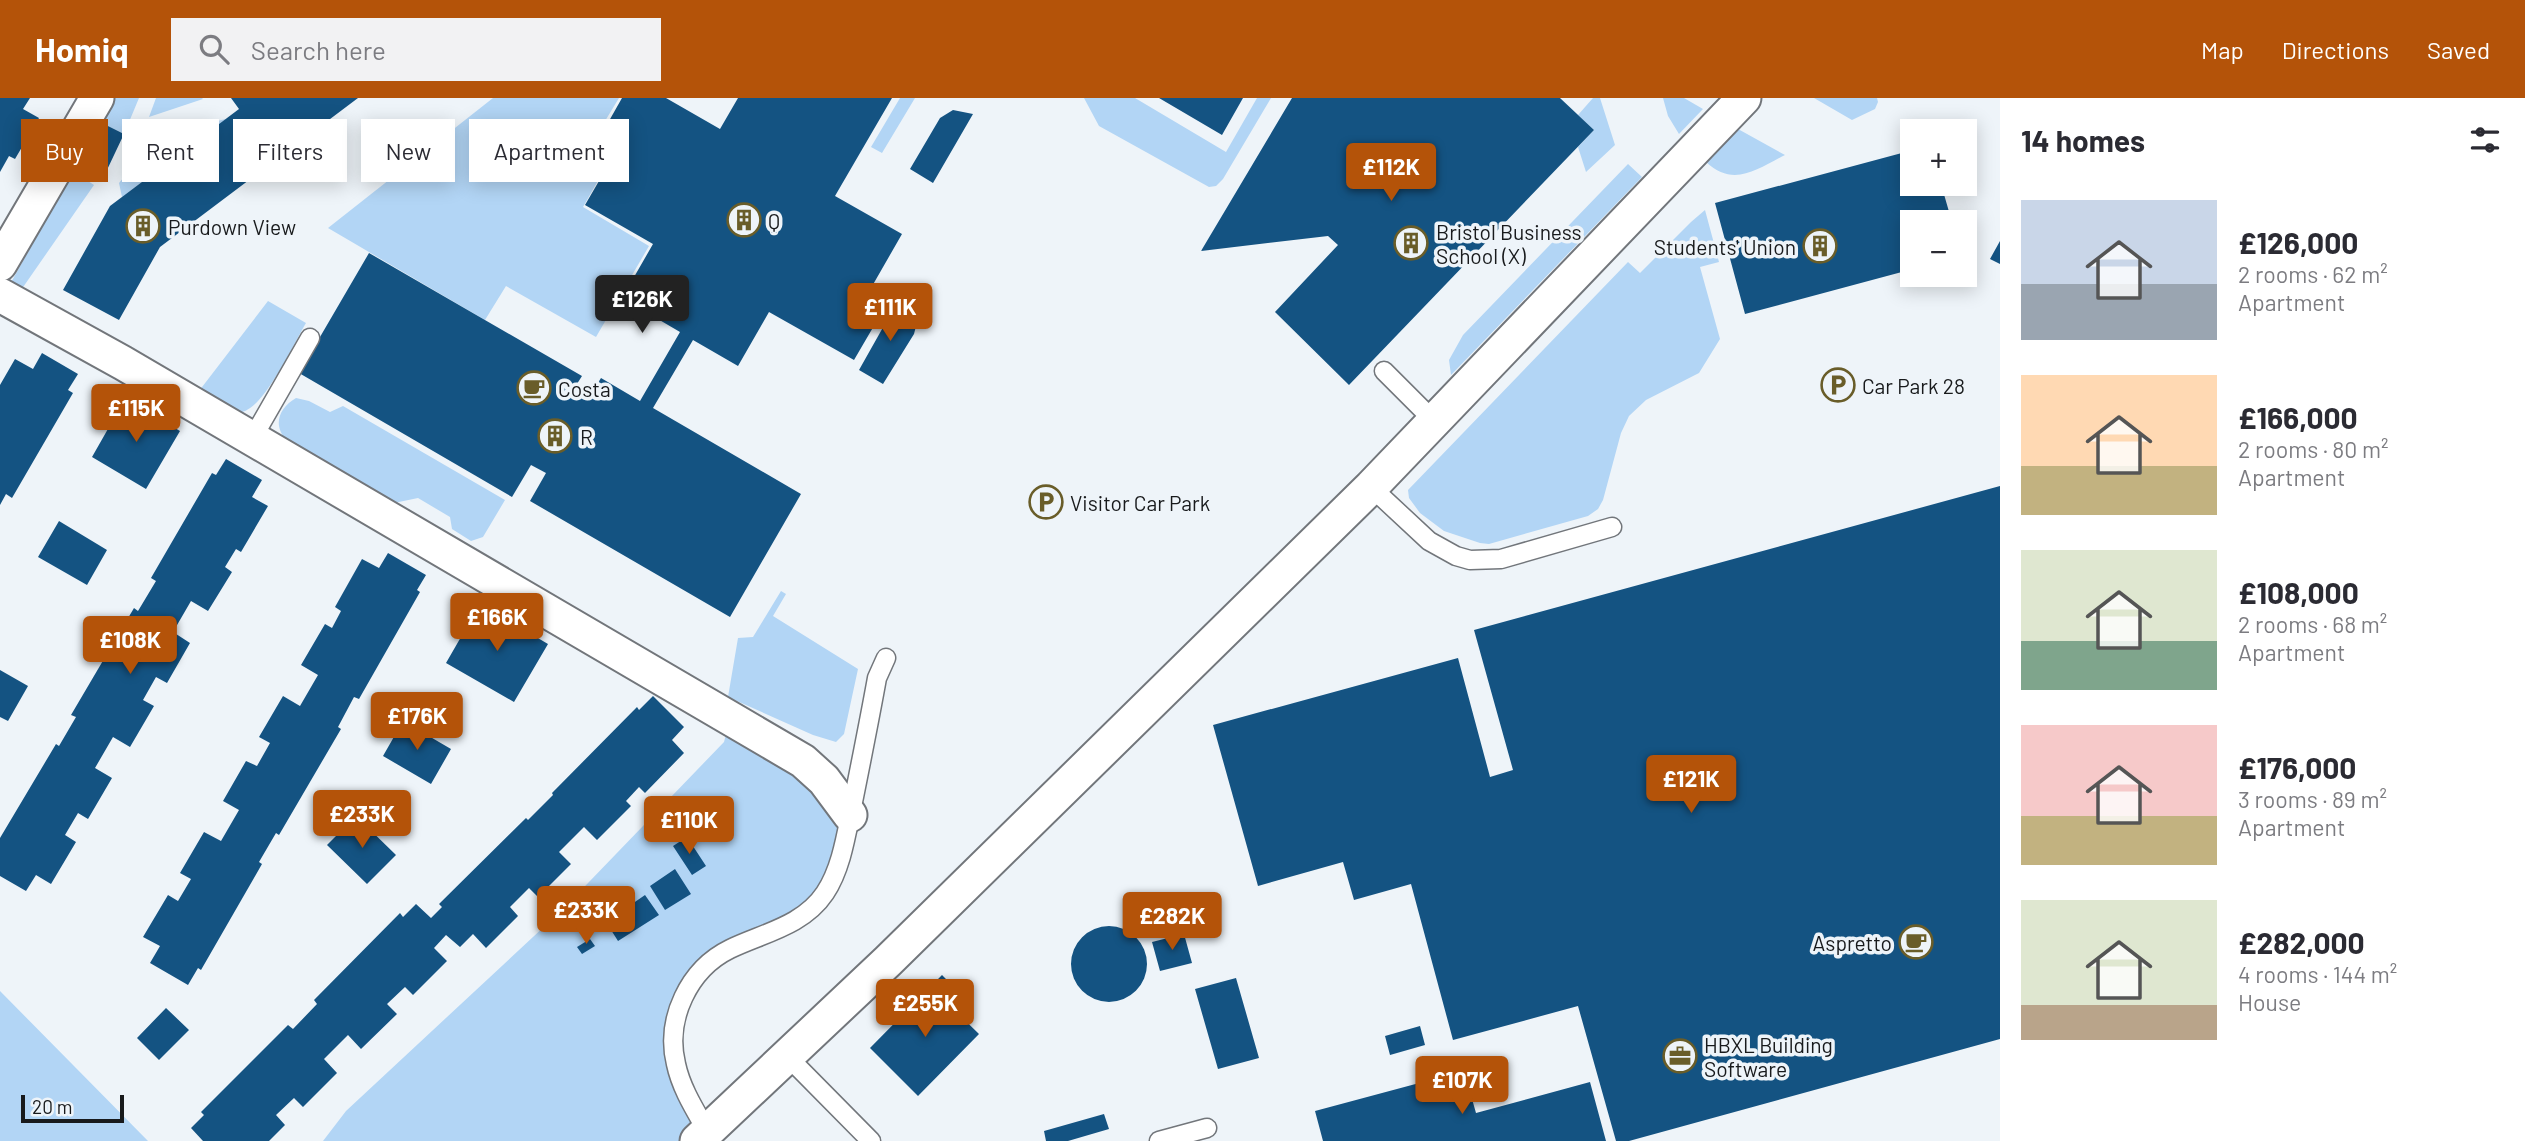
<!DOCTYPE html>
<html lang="en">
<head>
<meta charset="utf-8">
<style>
	body { margin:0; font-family:Barlow,sans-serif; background:#f2f2f3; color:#2b2b33; height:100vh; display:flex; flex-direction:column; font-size:26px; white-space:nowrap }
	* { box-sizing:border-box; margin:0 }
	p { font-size:23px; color:#7c7c81 }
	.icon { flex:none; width:38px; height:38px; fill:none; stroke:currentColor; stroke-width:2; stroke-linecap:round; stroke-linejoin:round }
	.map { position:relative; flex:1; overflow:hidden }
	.drawer { display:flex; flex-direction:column; background:#fff; width:525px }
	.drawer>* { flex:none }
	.hud { position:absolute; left:21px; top:21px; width:665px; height:63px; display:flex; gap:14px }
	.buttons { position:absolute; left:1900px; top:21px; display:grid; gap:14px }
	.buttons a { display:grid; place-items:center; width:77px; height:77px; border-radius:0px; background:#fff; box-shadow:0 4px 18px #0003; font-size:35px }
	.scale { position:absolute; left:21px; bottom:18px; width:103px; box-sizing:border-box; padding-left:7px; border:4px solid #181a1c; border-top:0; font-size:19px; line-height:24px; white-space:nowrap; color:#181a1c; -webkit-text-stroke:5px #eef4f9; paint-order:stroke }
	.price { position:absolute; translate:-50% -60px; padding:0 16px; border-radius:7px; background:#b45309; color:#fff; font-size:23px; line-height:46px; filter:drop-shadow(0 2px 4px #0008) }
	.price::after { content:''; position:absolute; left:50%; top:42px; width:21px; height:16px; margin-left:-10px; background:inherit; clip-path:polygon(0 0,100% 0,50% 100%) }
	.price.active { background:#222; color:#fff }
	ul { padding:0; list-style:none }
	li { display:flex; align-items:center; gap:21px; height:175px; padding:0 21px }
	li span { display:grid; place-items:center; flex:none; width:196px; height:140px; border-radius:0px; color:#555 }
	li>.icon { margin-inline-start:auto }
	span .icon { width:84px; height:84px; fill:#fffc; stroke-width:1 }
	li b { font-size:30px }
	h2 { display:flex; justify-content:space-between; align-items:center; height:84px; padding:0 21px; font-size:30px }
	.chip { padding:0 24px; border-radius:0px; background:#fff; box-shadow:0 4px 18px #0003; font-size:24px; line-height:63px }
	.chip.active { background:#b45309; color:#fff }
	header { display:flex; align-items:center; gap:42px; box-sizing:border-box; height:98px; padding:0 35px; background:#b45309; color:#fff }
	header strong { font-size:33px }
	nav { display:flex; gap:38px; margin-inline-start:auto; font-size:24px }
	.search { width:490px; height:63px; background:#f2f2f3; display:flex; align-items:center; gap:18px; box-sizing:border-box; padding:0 24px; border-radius:0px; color:#7c7c81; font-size:26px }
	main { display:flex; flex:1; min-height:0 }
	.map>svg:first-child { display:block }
	.green { fill:#b2d5f5 }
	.building { fill:#145382 }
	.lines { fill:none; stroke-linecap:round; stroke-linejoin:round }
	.lane-casing { stroke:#72767b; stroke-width:21 }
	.street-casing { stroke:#72767b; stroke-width:37 }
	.lane { stroke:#fff; stroke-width:18 }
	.street { stroke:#fff; stroke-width:33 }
	.labels { text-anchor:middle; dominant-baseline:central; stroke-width:7; stroke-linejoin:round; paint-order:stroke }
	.poi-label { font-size:21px; fill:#181a1c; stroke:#eef4f9; text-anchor:start }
</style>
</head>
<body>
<header>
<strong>Homiq</strong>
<div class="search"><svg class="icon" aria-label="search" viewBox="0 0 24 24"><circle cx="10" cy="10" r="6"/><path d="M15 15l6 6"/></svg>Search here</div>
<nav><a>Map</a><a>Directions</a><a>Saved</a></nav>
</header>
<main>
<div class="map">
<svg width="2000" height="1043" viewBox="0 0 2000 1043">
	<rect width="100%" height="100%" fill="#eef4f9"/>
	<path class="green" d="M 112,0 L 139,0 L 124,36 L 100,24 Z
		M 156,0 L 202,0 L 203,1 L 149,19 Z
		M 493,0 L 619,0 L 599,33 L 619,46 L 583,109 L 649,148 L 596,239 L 506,188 L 485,222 L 328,130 Z
		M 900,0 L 915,0 L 882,55 L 871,49 Z
		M 1084,0 L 1135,0 L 1226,54 L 1257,0 L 1271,0 L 1223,81 L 1216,88 L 1209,89 L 1099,28 Z
		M 1593,0 L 1600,0 L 1615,47 L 1586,74 L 1578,49 L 1594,32 L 1578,17 Z
		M 1663,0 L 1684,0 L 1703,11 L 1679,36 L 1668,18 Z
		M 1814,0 L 1877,0 L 1878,4 L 1875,11 L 1852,22 Z
		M 226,21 L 122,99 L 119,85 L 131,71 L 141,40 Z
		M 1738,31 L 1785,57 C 1757,71 1734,90 1706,64 Z
		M 1628,66 L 1642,79 L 1451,277 L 1449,262 L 1463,237 Z
		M 73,73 L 94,87 L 19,195 L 9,188 Z
		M 1705,112 L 1719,164 L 1700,169 L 1720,241 L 1699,275 L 1646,302 L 1629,318 L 1621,335 L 1603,402 L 1598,411 L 1588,418 L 1489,446 L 1480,445 L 1444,433 L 1420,415 L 1409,400 L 1408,392 L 1628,164 L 1640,175 L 1691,124 Z
		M 268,203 L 306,225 C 295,243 261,318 238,314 C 226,311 211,299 199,293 Z
		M 296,300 L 309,303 L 330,314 L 343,308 L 505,402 L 483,439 L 471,443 L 452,431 L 450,419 L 418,400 L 394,405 L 287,343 C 272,327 279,310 296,300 Z
		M 781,493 L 786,496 L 773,518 L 858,571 L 844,636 L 836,644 L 813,637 L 728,599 L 738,540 L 753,539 Z
		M 730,621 L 850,717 L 825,795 L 718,857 L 676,918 L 697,1043 L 323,1043 L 346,1013 L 562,812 L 724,644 Z
		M 0,893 L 148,1043 L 0,1043 Z"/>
	<path class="building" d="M 0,0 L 30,0 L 23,11 L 39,20 L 15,61 L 9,58 L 0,74 Z
		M 231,0 L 358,0 L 160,149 L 119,222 L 63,192 L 110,108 L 239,11 Z
		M 622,0 L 666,0 L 720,31 L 738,0 L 892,0 L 835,98 L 902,136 L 863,204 L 882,214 L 854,262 L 769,214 L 738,268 L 693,242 L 653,310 L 801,396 L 730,519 L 530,403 L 546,375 L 531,367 L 512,399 L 299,275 L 369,155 L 582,278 L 575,289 L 583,294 L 590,298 L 601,280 L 640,303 L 680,234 L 622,200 L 653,146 L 585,107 L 624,40 L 605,30 Z
		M 1159,0 L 1243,0 L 1222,37 Z
		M 1292,0 L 1560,0 L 1594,32 L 1349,287 L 1275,214 L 1338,147 L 1328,138 L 1201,153 Z
		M 953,12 L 973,16 L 933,85 L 910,71 L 940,20 Z
		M 100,24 L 124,36 L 106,74 L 82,63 Z
		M 1913,52 L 1913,86 L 1941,86 L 1952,124 L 1913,124 L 1913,171 L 1745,216 L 1715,105 Z
		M 2000,143 L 2000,166 L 1990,161 Z
		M 899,201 L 913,212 L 916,228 L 914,236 L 883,286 L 859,272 Z
		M 42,255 L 78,276 L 68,292 L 73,295 L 12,400 L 6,396 L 0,407 L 0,287 L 15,261 L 33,271 Z
		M 125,301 L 180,333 L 146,391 L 92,359 Z
		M 226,361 L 262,382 L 252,399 L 268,408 L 241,454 L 236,451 L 225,469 L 232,474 L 208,513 L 191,503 L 173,534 L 190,545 L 167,585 L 156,579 L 143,602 L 154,608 L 130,649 L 113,639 L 95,670 L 112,680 L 88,721 L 78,715 L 65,737 L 76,744 L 51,786 L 36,777 L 26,793 L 0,778 L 0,740 L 56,646 L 59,648 L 76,619 L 71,617 L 134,510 L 138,513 L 156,483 L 151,480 L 212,375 L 216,377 Z
		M 2000,388 L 2000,941 L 1629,1043 L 1616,1043 L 1578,908 L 1453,942 L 1411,786 L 1354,802 L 1343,764 L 1258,788 L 1213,627 L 1458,560 L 1490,679 L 1513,672 L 1474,532 Z
		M 59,423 L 107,452 L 87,487 L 38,459 Z
		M 388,455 L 426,477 L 417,492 L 420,494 L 359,601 L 354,599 L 338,629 L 341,631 L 279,737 L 276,735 L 259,764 L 262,766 L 201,872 L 198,870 L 188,887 L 150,865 L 160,848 L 143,839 L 168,797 L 178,803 L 191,781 L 180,775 L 204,734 L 221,743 L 239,712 L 223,703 L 246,663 L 257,668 L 270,645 L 259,639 L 283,598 L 300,608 L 318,577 L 301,567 L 325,526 L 332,530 L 341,513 L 335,509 L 362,461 L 379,470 Z
		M 480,506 L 548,546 L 514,604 L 446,565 Z
		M 0,572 L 28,588 L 8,623 L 0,619 Z
		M 653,598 L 684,629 L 672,642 L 684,655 L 645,695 L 639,689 L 626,703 L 631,708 L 597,742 L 584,729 L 559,754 L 571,766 L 538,799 L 529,790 L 510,809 L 518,818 L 486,850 L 473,836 L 460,849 L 446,837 L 434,850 L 447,863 L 413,897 L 405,889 L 387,906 L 397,916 L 361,951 L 348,937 L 324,961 L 337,975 L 303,1009 L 294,1000 L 276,1017 L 285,1027 L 269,1043 L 203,1043 L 191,1030 L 204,1017 L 201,1014 L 288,927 L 293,931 L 317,906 L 314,902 L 400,815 L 403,819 L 416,806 L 431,820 L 442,809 L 439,806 L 526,720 L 528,722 L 553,697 L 552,695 L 637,609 L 639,612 Z
		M 403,623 L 451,651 L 431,686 L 383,658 Z
		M 356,718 L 396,757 L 367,786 L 327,747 Z
		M 687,739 L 706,768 L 692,777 L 673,748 Z
		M 675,771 L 691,796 L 665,812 L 650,788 Z
		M 645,797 L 659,817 L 618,843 L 606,824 Z
		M1071 866a38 38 0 1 1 76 0a38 38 0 1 1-76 0Z
		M 1184,836 L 1192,865 L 1160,873 L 1152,844 Z
		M 590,841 L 595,848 L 582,856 L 577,849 Z
		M 942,877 L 955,890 L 944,902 L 979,936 L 918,998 L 870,950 Z
		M 1236,880 L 1259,960 L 1218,971 L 1195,891 Z
		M 166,910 L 189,932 L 159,962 L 137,940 Z
		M 1420,928 L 1425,947 L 1390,957 L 1385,938 Z
		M 1464,973 L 1476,1015 L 1590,984 L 1606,1043 L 1323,1043 L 1315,1013 Z
		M 1104,1016 L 1109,1031 L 1068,1043 L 1046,1043 L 1044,1033 Z"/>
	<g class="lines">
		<defs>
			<path id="lane" d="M 1384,273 L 1434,323
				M 252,341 L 310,240
				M 1371,389 L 1429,443 L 1456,458 L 1470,462 L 1501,461 L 1612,429
				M 788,959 L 871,1043
				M 707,1033 C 695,1012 681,990 676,966 C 665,921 689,871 730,851 C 763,835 803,828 825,795 C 843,768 847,730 854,699 C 862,659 870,619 877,580 L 886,560
				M 1159,1043 L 1207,1030"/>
			<path id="street" d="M 0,166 L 97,0
				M 0,197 L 123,265 L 803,663 L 824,682 L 850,717
				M 697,1043 L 888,863 L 1371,389 L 1744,0"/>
		</defs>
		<use href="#lane" class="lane-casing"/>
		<use href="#street" class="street-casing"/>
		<use href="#lane" class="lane"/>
		<use href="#street" class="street"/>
	</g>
	<defs>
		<symbol id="building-ring" viewBox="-11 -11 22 22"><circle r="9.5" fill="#eef4f9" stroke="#695d29" stroke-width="1.5"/><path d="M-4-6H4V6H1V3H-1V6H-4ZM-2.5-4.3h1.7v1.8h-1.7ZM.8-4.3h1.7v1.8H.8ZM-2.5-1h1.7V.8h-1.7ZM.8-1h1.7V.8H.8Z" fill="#695d29"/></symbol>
		<symbol id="parking-ring" viewBox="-11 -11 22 22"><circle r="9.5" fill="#eef4f9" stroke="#695d29" stroke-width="1.5"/><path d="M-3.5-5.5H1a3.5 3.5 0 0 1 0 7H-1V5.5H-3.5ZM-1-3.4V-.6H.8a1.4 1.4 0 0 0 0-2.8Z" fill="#695d29"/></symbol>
		<symbol id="cafe-ring" viewBox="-11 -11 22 22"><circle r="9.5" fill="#eef4f9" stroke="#695d29" stroke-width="1.5"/><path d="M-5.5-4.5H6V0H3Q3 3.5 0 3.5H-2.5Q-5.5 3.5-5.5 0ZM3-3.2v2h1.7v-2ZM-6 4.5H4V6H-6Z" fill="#695d29"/></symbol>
		<symbol id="office-ring" viewBox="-11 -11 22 22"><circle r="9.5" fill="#eef4f9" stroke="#695d29" stroke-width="1.5"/><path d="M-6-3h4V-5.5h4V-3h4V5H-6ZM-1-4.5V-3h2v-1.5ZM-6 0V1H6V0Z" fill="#695d29"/></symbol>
	</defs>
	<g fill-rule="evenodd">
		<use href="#building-ring" x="725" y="103" width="38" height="38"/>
		<use href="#building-ring" x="124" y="109" width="38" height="38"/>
		<use href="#building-ring" x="1392" y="126" width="38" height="38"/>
		<use href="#building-ring" x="1801" y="129" width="38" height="38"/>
		<use href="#parking-ring" x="1819" y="268" width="38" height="38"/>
		<use href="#cafe-ring" x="515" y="271" width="38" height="38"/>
		<use href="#building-ring" x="536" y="319" width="38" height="38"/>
		<use href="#parking-ring" x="1027" y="385" width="38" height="38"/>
		<use href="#cafe-ring" x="1897" y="825" width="38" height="38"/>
		<use href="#office-ring" x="1661" y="939" width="38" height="38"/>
	</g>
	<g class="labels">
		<g class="poi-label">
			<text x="768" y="122">Q</text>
			<text x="168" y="128">Purdown View</text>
			<text x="1436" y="133">Bristol Business<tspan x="1436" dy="24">School (X)</tspan></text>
			<text x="1796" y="148" text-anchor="end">Students' Union</text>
			<text x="1862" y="287">Car Park 28</text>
			<text x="558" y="290">Costa</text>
			<text x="580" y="338">R</text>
			<text x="1070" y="404">Visitor Car Park</text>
			<text x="1892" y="844" text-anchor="end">Aspretto</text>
			<text x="1704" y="946">HBXL Building<tspan x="1704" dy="24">Software</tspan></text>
		</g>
	</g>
</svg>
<div class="buttons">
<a>+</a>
<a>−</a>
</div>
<div class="scale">20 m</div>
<b class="price" style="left:1391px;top:105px">£112K</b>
<b class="price active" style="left:642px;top:237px">£126K</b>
<b class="price" style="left:890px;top:245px">£111K</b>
<b class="price" style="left:136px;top:346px">£115K</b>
<b class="price" style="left:497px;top:555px">£166K</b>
<b class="price" style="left:130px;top:578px">£108K</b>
<b class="price" style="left:417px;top:654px">£176K</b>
<b class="price" style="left:1691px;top:717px">£121K</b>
<b class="price" style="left:362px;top:752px">£233K</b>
<b class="price" style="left:689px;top:758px">£110K</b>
<b class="price" style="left:586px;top:848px">£233K</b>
<b class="price" style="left:1172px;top:854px">£282K</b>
<b class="price" style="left:925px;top:941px">£255K</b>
<b class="price" style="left:1462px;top:1018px">£107K</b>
<div class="hud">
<a class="chip active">Buy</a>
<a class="chip">Rent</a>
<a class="chip">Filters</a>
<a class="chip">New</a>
<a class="chip">Apartment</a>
</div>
</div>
<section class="drawer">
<h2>14 homes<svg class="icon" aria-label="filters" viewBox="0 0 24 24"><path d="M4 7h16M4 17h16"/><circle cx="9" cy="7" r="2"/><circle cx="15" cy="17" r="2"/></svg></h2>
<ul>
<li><span style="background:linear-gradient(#c9d6e8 60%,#9aa5b1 0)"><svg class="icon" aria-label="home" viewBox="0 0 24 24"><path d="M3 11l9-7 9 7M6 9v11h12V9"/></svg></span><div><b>£126,000</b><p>2 rooms · 62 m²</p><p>Apartment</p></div></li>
<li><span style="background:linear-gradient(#ffd9b3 65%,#c2b280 0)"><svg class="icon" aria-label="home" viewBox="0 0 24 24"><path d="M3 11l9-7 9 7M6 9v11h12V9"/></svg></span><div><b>£166,000</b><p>2 rooms · 80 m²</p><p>Apartment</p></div></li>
<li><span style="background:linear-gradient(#dfe7d0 65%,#7fa58c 0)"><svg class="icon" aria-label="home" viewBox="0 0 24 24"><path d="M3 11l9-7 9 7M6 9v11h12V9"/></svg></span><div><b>£108,000</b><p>2 rooms · 68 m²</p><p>Apartment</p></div></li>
<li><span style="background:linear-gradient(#f6c9c9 65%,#c2b280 0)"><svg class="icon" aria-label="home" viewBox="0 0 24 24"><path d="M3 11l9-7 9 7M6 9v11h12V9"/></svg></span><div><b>£176,000</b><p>3 rooms · 89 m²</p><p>Apartment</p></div></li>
<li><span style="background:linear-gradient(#dfe7d0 75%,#b9a48a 0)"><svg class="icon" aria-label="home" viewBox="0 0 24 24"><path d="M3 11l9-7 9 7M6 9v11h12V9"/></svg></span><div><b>£282,000</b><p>4 rooms · 144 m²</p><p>House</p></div></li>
</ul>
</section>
</main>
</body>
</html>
